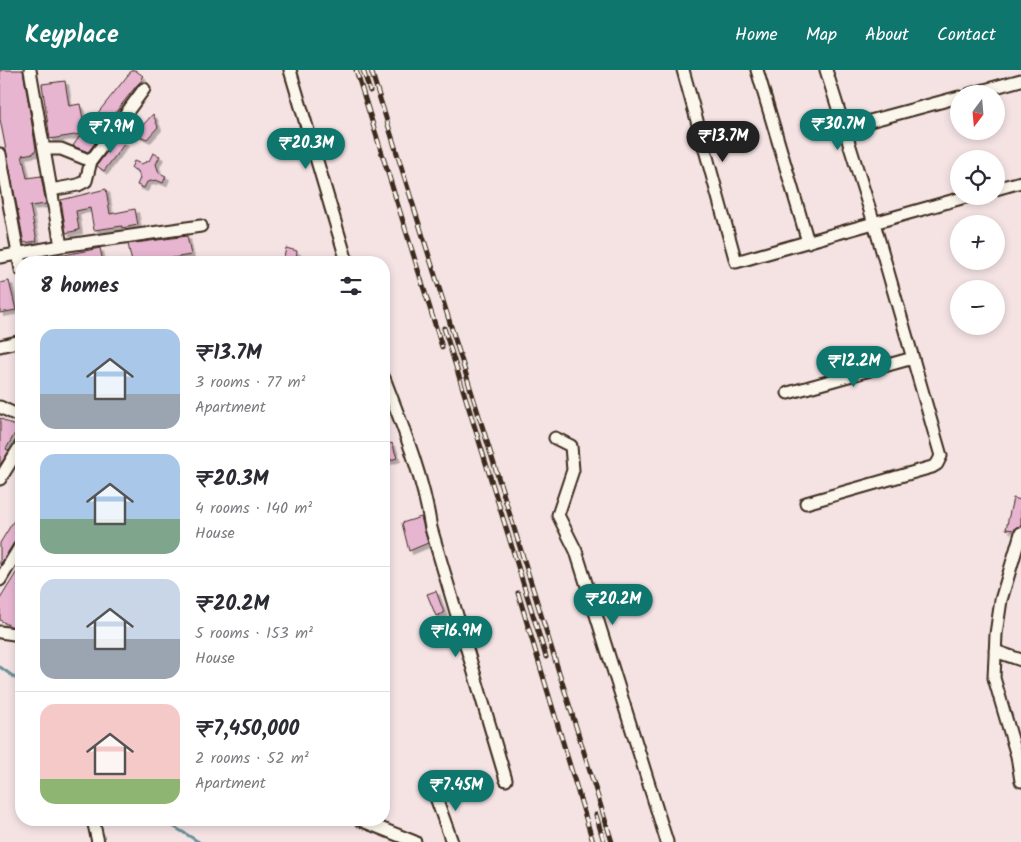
<!DOCTYPE html>
<html lang="en">
<head>
<meta charset="utf-8">
<style>
	body { margin:0; font-family:Kalam,sans-serif; background:#f7f7f7; color:#2b2b33; height:100vh; display:flex; flex-direction:column; font-size:19px; white-space:nowrap }
	* { box-sizing:border-box; margin:0 }
	p { font-size:16px; color:#7c7c81 }
	.icon { flex:none; width:28px; height:28px; fill:none; stroke:currentColor; stroke-width:2; stroke-linecap:round; stroke-linejoin:round }
	.map { position:relative; flex:1; overflow:hidden }
	.panel { position:absolute; left:15px; top:186px; width:375px; height:570px; display:flex; flex-direction:column; background:#fff; border-radius:20px; box-shadow:0 2px 8px #0003 }
	.panel>* { flex:none }
	.needle { width:32px; rotate:196deg }
	.tools { position:absolute; left:950px; top:15px; display:grid; gap:10px }
	.tools a { display:grid; place-items:center; width:55px; height:55px; border-radius:50%; background:#fff; box-shadow:0 2px 8px #0003; font-size:25px }
	.price { position:absolute; translate:-50% -42px; padding:0 11px; border-radius:18px; background:#0f766e; color:#fff; font-size:16px; line-height:32px; filter:drop-shadow(0 1px 2px #0008) }
	.price::after { content:''; position:absolute; left:50%; top:30px; width:15px; height:11px; margin-left:-8px; background:inherit; clip-path:polygon(0 0,100% 0,50% 100%) }
	.price.on { background:#222; color:#fff }
	ul { padding:0; list-style:none }
	li { display:flex; align-items:center; gap:15px; height:125px; padding:0 25px }
	li+li { border-top:1px solid #e1e1e2 }
	li span { display:grid; place-items:center; flex:none; width:140px; height:100px; border-radius:15px; color:#555 }
	li>.icon { margin-inline-start:auto }
	span .icon { width:60px; height:60px; fill:#fffc; stroke-width:1 }
	li b { font-size:21px }
	h2 { display:flex; justify-content:space-between; align-items:center; height:60px; padding:0 25px; font-size:21px }
	header { display:flex; align-items:center; gap:30px; box-sizing:border-box; height:70px; padding:0 25px; background:#0f766e; color:#fff }
	header strong { font-size:24px }
	nav { display:flex; gap:28px; margin-inline-start:auto; font-size:18px }
	.map>svg:first-child { display:block }
	.lines { fill:none; stroke-linecap:round; stroke-linejoin:round }
	.stream { stroke:#6b919a; stroke-width:3 }
	.building { fill:#e8b5d1; stroke:#3b2a1e; filter:url(#shadow) }
	.minor-casing { stroke:#3b2a1e; stroke-width:15 }
	.minor { stroke:#fbf7ec; stroke-width:11 }
	.rail-casing { stroke:#3b2a1e; stroke-width:5 }
	.rail { stroke:#fbf7ec; stroke-width:3; stroke-dasharray:9; stroke-linecap:butt }
</style>
</head>
<body>
<header>
<strong>Keyplace</strong>
<nav><a>Home</a><a>Map</a><a>About</a><a>Contact</a></nav>
</header>
<div class="map">
<svg width="1021" height="772" viewBox="0 0 1021 772">
	<defs>
		<filter id="shadow"><feDropShadow dx="3.5" dy="3.5" stdDeviation="0" flood-color="#0004"/></filter>
	</defs>
	<rect width="100%" height="100%" fill="#f5e3e4"/>
	<filter id="ink" filterUnits="userSpaceOnUse"><feTurbulence type="fractalNoise" baseFrequency=".02" numOctaves="2"/><feDisplacementMap in="SourceGraphic" scale="10" xChannelSelector="R" yChannelSelector="G"/><feConvolveMatrix kernelMatrix="1 2 1 2 8 2 1 2 1" color-interpolation-filters="sRGB"/></filter>
	<g filter="url(#ink)">
		<g class="lines">
			<path class="stream" d="M 0,597 L 21,612
				M 163,750 L 199,772"/>
		</g>
		<path class="building" d="M 0,0 L 23,0 L 36,79 L 34,83 L 22,85 L 27,108 L 41,106 L 46,134 L 30,136 L 37,171 L 24,173 L 0,49 Z
			M 132,0 L 135,0 L 143,6 L 141,8 L 143,9 L 137,15 L 93,71 L 95,73 L 88,82 L 73,76 L 81,64 L 50,69 L 42,14 L 65,11 L 69,36 L 80,34 L 85,59 Z
			M 153,44 L 158,57 L 147,69 L 135,64 Z
			M 118,67 L 125,73 L 104,101 L 97,96 L 98,94 Z
			M 153,83 L 160,86 L 156,94 L 159,103 L 166,106 L 163,113 L 156,110 L 147,112 L 144,118 L 137,115 L 140,108 L 138,101 L 131,98 L 134,91 L 141,94 L 149,91 Z
			M 106,119 L 110,144 L 135,139 L 138,155 L 122,158 L 122,156 L 94,160 L 90,138 L 76,141 L 79,160 L 66,163 L 61,130 Z
			M 187,166 L 191,185 L 148,192 L 132,192 L 128,174 Z
			M 100,178 L 103,192 L 49,192 L 49,188 Z
			M 286,178 L 297,181 L 296,192 L 283,192 Z
			M 9,211 L 16,240 L 0,243 L 0,213 Z
			M 0,348 L 18,358 L 6,379 L 9,381 L 0,395 Z
			M 392,373 L 397,388 L 384,392 L 384,376 Z
			M 1013,428 L 1021,430 L 1021,456 L 1016,457 L 1014,460 L 1006,459 Z
			M 21,439 L 21,466 L 15,471 L 0,495 L 0,473 Z
			M 421,447 L 428,473 L 409,481 L 402,453 Z
			M 21,495 L 21,557 L 10,556 L 0,550 L 0,529 Z
			M 436,521 L 444,543 L 436,546 L 427,524 Z"/>
		<g class="lines">
			<defs>
				<path id="minor" d="M 30,0 L 61,176
					M 290,0 L 347,192
					M 683,0 L 736,192 L 969,126
					M 757,0 L 808,172
					M 970,24 L 1021,10
					M 844,58 L 959,27
					M 44,79 L 61,79 L 91,91 L 86,111 L 78,115 L 51,120
					M 0,84 L 21,200
					M 91,91 L 144,19
					M 996,119 L 1021,112
					M 0,187 L 61,176 L 201,156
					M 0,276 L 21,271
					M 384,308 C 403,357 423,406 431,458 L 506,710
					M 788,323 L 913,288
					M 0,337 L 21,347
					M 555,368 L 571,376 L 573,400 L 558,445 L 576,481 L 667,772
					M 0,409 L 21,375
					M 806,433 L 932,397 L 937,394 L 941,386 L 874,153 L 826,0
					M 1021,463 L 1001,530 L 996,564 L 994,608 L 1017,686 L 1021,711
					M 0,510 L 21,475
					M 0,562 L 21,565
					M 995,581 L 1021,590
					M 434,722 L 452,772
					M 93,750 L 98,772
					M 360,750 L 415,772"/>
			</defs>
			<use href="#minor" class="minor-casing"/>
			<use href="#minor" class="minor"/>
			<defs>
				<path id="rail" d="M 356,0 L 442,277
					M 363,0 L 370,21
					M 371,0 L 612,772
					M 444,258 L 546,587
					M 518,523 L 593,772
					M 596,745 L 604,772"/>
			</defs>
			<use href="#rail" class="rail-casing"/>
			<use href="#rail" class="rail"/>
		</g>
	</g>
</svg>
<div class="tools">
<a><svg class="needle" viewBox="-14 -14 28 28"><path d="M0-13l5 13h-10z" fill="#e53935"/><path d="M0 13l5-13h-10z" fill="#7c7c81"/></svg></a>
<a><svg class="icon" aria-label="locate" viewBox="0 0 24 24"><circle cx="12" cy="12" r="6"/><path d="M12 2v4M12 18v4M2 12h4M18 12h4"/></svg></a>
<a>+</a>
<a>−</a>
</div>
<b class="price" style="left:838px;top:81px">₹30.7M</b>
<b class="price" style="left:111px;top:84px">₹7.9M</b>
<b class="price on" style="left:723px;top:93px">₹13.7M</b>
<b class="price" style="left:306px;top:100px">₹20.3M</b>
<b class="price" style="left:854px;top:318px">₹12.2M</b>
<b class="price" style="left:613px;top:556px">₹20.2M</b>
<b class="price" style="left:456px;top:588px">₹16.9M</b>
<b class="price" style="left:456px;top:742px">₹7.45M</b>
<section class="panel">
<h2>8 homes<svg class="icon" aria-label="filters" viewBox="0 0 24 24"><path d="M4 7h16M4 17h16"/><circle cx="9" cy="7" r="2"/><circle cx="15" cy="17" r="2"/></svg></h2>
<ul>
<li><span style="background:linear-gradient(#a9c7e8 65%,#9aa5b1 0)"><svg class="icon" aria-label="home" viewBox="0 0 24 24"><path d="M3 11l9-7 9 7M6 9v11h12V9"/></svg></span><div><b>₹13.7M</b><p>3 rooms · 77 m²</p><p>Apartment</p></div></li>
<li><span style="background:linear-gradient(#a9c7e8 65%,#7fa58c 0)"><svg class="icon" aria-label="home" viewBox="0 0 24 24"><path d="M3 11l9-7 9 7M6 9v11h12V9"/></svg></span><div><b>₹20.3M</b><p>4 rooms · 140 m²</p><p>House</p></div></li>
<li><span style="background:linear-gradient(#c9d6e8 60%,#9aa5b1 0)"><svg class="icon" aria-label="home" viewBox="0 0 24 24"><path d="M3 11l9-7 9 7M6 9v11h12V9"/></svg></span><div><b>₹20.2M</b><p>5 rooms · 153 m²</p><p>House</p></div></li>
<li><span style="background:linear-gradient(#f6c9c9 75%,#8fb573 0)"><svg class="icon" aria-label="home" viewBox="0 0 24 24"><path d="M3 11l9-7 9 7M6 9v11h12V9"/></svg></span><div><b>₹7,450,000</b><p>2 rooms · 52 m²</p><p>Apartment</p></div></li>
</ul>
</section>
</div>
</body>
</html>
